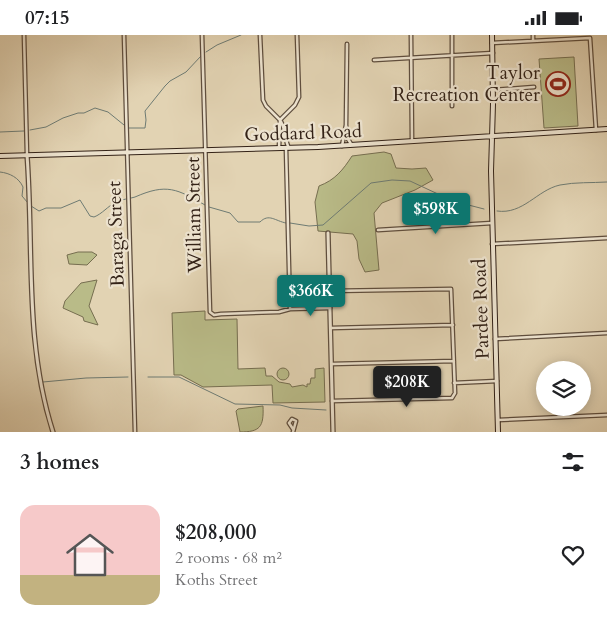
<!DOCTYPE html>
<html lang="en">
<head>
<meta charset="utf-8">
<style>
	body { margin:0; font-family:Cardo,serif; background:#f6f6f6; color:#202124; height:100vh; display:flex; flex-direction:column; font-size:19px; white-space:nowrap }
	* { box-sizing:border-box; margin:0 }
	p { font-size:16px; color:#757577 }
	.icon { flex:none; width:28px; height:28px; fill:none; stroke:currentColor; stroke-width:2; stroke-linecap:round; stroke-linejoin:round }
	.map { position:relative; height:397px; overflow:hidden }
	.panel { display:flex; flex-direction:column; background:#fff; flex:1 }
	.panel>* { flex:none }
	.controls { position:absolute; left:536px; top:326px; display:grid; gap:10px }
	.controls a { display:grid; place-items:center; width:55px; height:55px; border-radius:50%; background:#fff; box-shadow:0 2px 12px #0003; font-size:25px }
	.price { position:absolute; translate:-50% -42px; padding:0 11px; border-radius:5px; background:#0f766e; color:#fff; font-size:16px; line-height:32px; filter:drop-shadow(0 1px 2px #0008) }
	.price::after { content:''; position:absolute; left:50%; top:30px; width:15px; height:11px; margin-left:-8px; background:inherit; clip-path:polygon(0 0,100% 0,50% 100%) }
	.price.active { background:#222; color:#fff }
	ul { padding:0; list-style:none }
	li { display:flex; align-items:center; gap:15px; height:125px; padding:0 20px }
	li span { display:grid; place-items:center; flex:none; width:140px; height:100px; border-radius:15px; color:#555 }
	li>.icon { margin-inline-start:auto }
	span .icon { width:60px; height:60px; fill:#fffc; stroke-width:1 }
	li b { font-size:21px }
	h2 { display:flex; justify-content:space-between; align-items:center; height:60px; padding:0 20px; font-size:21px }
	.status { display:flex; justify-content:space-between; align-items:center; height:35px; padding:0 25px; background:#fff; direction:ltr }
	.status svg { height:14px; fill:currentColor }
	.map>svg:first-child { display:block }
	.green { fill:#b9bb88; stroke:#766e50 }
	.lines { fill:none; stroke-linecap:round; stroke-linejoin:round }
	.stream { stroke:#6e7b73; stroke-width:1 }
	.minor-casing { stroke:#5f4e3e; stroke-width:5 }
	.tertiary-casing { stroke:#5f4e3e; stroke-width:5.5 }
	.secondary-casing { stroke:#332217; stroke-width:6 }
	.minor { stroke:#ece2ce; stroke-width:2.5 }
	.tertiary { stroke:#ece2ce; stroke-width:3 }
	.secondary { stroke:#ece2ce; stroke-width:4 }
	.labels { text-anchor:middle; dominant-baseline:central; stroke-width:4.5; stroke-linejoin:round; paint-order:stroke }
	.poi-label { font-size:19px; fill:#332217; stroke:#ece2ce; text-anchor:end }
	.street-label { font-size:19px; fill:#332217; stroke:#ece2ce }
</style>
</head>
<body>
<div class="status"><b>07:15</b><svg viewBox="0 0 49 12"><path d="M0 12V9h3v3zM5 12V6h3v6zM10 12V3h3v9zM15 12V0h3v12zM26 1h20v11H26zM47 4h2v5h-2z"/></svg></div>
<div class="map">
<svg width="607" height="397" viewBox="0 0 607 397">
	<rect width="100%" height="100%" fill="#e2d3b3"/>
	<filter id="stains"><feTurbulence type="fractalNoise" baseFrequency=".004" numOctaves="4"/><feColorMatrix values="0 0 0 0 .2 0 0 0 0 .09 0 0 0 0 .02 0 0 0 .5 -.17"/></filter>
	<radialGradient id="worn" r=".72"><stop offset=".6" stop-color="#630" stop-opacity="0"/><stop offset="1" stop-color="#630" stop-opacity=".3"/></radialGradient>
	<path class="green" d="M 574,22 L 578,91 L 544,93 L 539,24 Z
		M 384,117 L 391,119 L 396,133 L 412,134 L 426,133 L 433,145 L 415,155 L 382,168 L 374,178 L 379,235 L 365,237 L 359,224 L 357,206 L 353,199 L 318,196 L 315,167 L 319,151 C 335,145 343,135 352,121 Z
		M 78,217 L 92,217 L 97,220 L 87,230 L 69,229 L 67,220 Z
		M 97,245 L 89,271 L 98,290 L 84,286 L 83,282 L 63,273 L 65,266 L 81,248 Z
		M 205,276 L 205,285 L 237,284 L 238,334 L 265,333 L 266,341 L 272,341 L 279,347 L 290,349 L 292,352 L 303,350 L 307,352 L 307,349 L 310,349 L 311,343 L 315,343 L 315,334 L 324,333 L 325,367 L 273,368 L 272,350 L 203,352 L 181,340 L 174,340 L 172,278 Z
		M277 339a6 6 0 1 1 12 0a6 6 0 1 1-12 0Z
		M 263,371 C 264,392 260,397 240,397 L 236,376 L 238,374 Z"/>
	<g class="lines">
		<path class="stream" d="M 206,17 L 217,10 L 241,0
			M 129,93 L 145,93 L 146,85 L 145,76 L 165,51 L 170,46 L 186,37 L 201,21
			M 30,95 L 46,92 L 63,83 L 78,78 L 84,78 L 95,73 L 108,77 L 124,90
			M 0,97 L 24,96
			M 0,137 C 10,138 19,143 23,152 L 22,161 L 28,168
			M 31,171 L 39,176 L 46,173 L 61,173 L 80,165 L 90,181 L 94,182 C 102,179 108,171 116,167 C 122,164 129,164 135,162 C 167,148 177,154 205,170
			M 209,172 L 230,178 L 238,187 L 260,187 C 269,178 275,186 286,188
			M 497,176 C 523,180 537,155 560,150 C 575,147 592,148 607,147
			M 290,188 L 309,191 L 323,190 L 371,148 L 392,145 L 410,146 L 453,166 L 484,174
			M 148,342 L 179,342 L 235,369 L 280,370 L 292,373 L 326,375
			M 43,347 L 86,343 L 128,342"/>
		<defs>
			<path id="minor" d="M 24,0 L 27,120
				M 124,0 L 135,397
				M 202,0 L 210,277 L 214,280 L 221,279 L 279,277 L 290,274 L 330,273
				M 260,0 L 263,65 L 266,71 L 280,85 L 295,70 L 299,62 L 297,0
				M 411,0 L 412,106
				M 452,0 L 452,71
				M 533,0 L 533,6
				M 492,8 L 590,3 L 596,95
				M 374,25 L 493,18
				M 493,55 L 534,52
				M 346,90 L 347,9
				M 342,111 L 346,90 L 348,104 L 351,109
				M 279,113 L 280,85 C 286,94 284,104 289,113
				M 286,113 L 290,274
				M 378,195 L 492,188
				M 492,209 L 607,203
				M 330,256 L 451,254 L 455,358 L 452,363 L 332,366
				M 331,293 L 453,290
				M 495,304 L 607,298
				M 332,329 L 454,326
				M 454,348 L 497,346
				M 498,385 L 607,380
				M 293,394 L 289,388 L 292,384 L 296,386 L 293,397"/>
			<path id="tertiary" d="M 27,120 C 34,213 24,307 53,397
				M 328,198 L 333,397"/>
			<path id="secondary" d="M 492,0 L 493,69 L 491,136 L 498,397
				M 0,121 L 318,112 L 607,94"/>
		</defs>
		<use href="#minor" class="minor-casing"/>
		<use href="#tertiary" class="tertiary-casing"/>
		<use href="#secondary" class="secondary-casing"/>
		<use href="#minor" class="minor"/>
		<use href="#tertiary" class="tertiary"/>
		<use href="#secondary" class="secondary"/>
	</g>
	<defs>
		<symbol id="stadium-ring" viewBox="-11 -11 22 22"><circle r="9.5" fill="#ece2ce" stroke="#8f2418" stroke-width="1.5"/><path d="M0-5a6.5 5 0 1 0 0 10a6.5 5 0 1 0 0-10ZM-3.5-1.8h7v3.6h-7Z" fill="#8f2418"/></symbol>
	</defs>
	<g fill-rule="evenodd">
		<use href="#stadium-ring" x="544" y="35" width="28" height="28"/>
	</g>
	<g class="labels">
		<g class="poi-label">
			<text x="540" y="38">Taylor<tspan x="540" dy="22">Recreation Center</tspan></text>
		</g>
		<g class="street-label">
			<text transform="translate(303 98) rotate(-2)">Goddard Road</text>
			<text transform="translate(194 180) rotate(-91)">William Street</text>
			<text transform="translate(116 199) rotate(-92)">Baraga Street</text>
			<text transform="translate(481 274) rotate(-92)">Pardee Road</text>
		</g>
	</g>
	<rect width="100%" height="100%" filter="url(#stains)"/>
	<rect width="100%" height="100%" fill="url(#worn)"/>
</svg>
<div class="controls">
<a><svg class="icon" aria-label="layers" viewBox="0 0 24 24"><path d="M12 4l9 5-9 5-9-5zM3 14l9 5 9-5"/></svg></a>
</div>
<b class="price" style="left:436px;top:200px">$598K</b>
<b class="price" style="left:311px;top:282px">$366K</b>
<b class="price active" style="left:407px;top:373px">$208K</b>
</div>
<section class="panel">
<h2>3 homes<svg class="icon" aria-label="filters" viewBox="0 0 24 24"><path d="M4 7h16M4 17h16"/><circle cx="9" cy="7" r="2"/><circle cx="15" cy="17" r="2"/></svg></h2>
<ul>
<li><span style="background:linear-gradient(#f6c9c9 70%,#c2b280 0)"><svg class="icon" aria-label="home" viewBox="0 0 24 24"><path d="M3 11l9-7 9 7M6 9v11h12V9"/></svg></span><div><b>$208,000</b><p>2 rooms · 68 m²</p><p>Koths Street</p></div><svg class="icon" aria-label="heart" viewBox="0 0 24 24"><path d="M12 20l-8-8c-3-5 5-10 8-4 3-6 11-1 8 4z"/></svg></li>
</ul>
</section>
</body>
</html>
